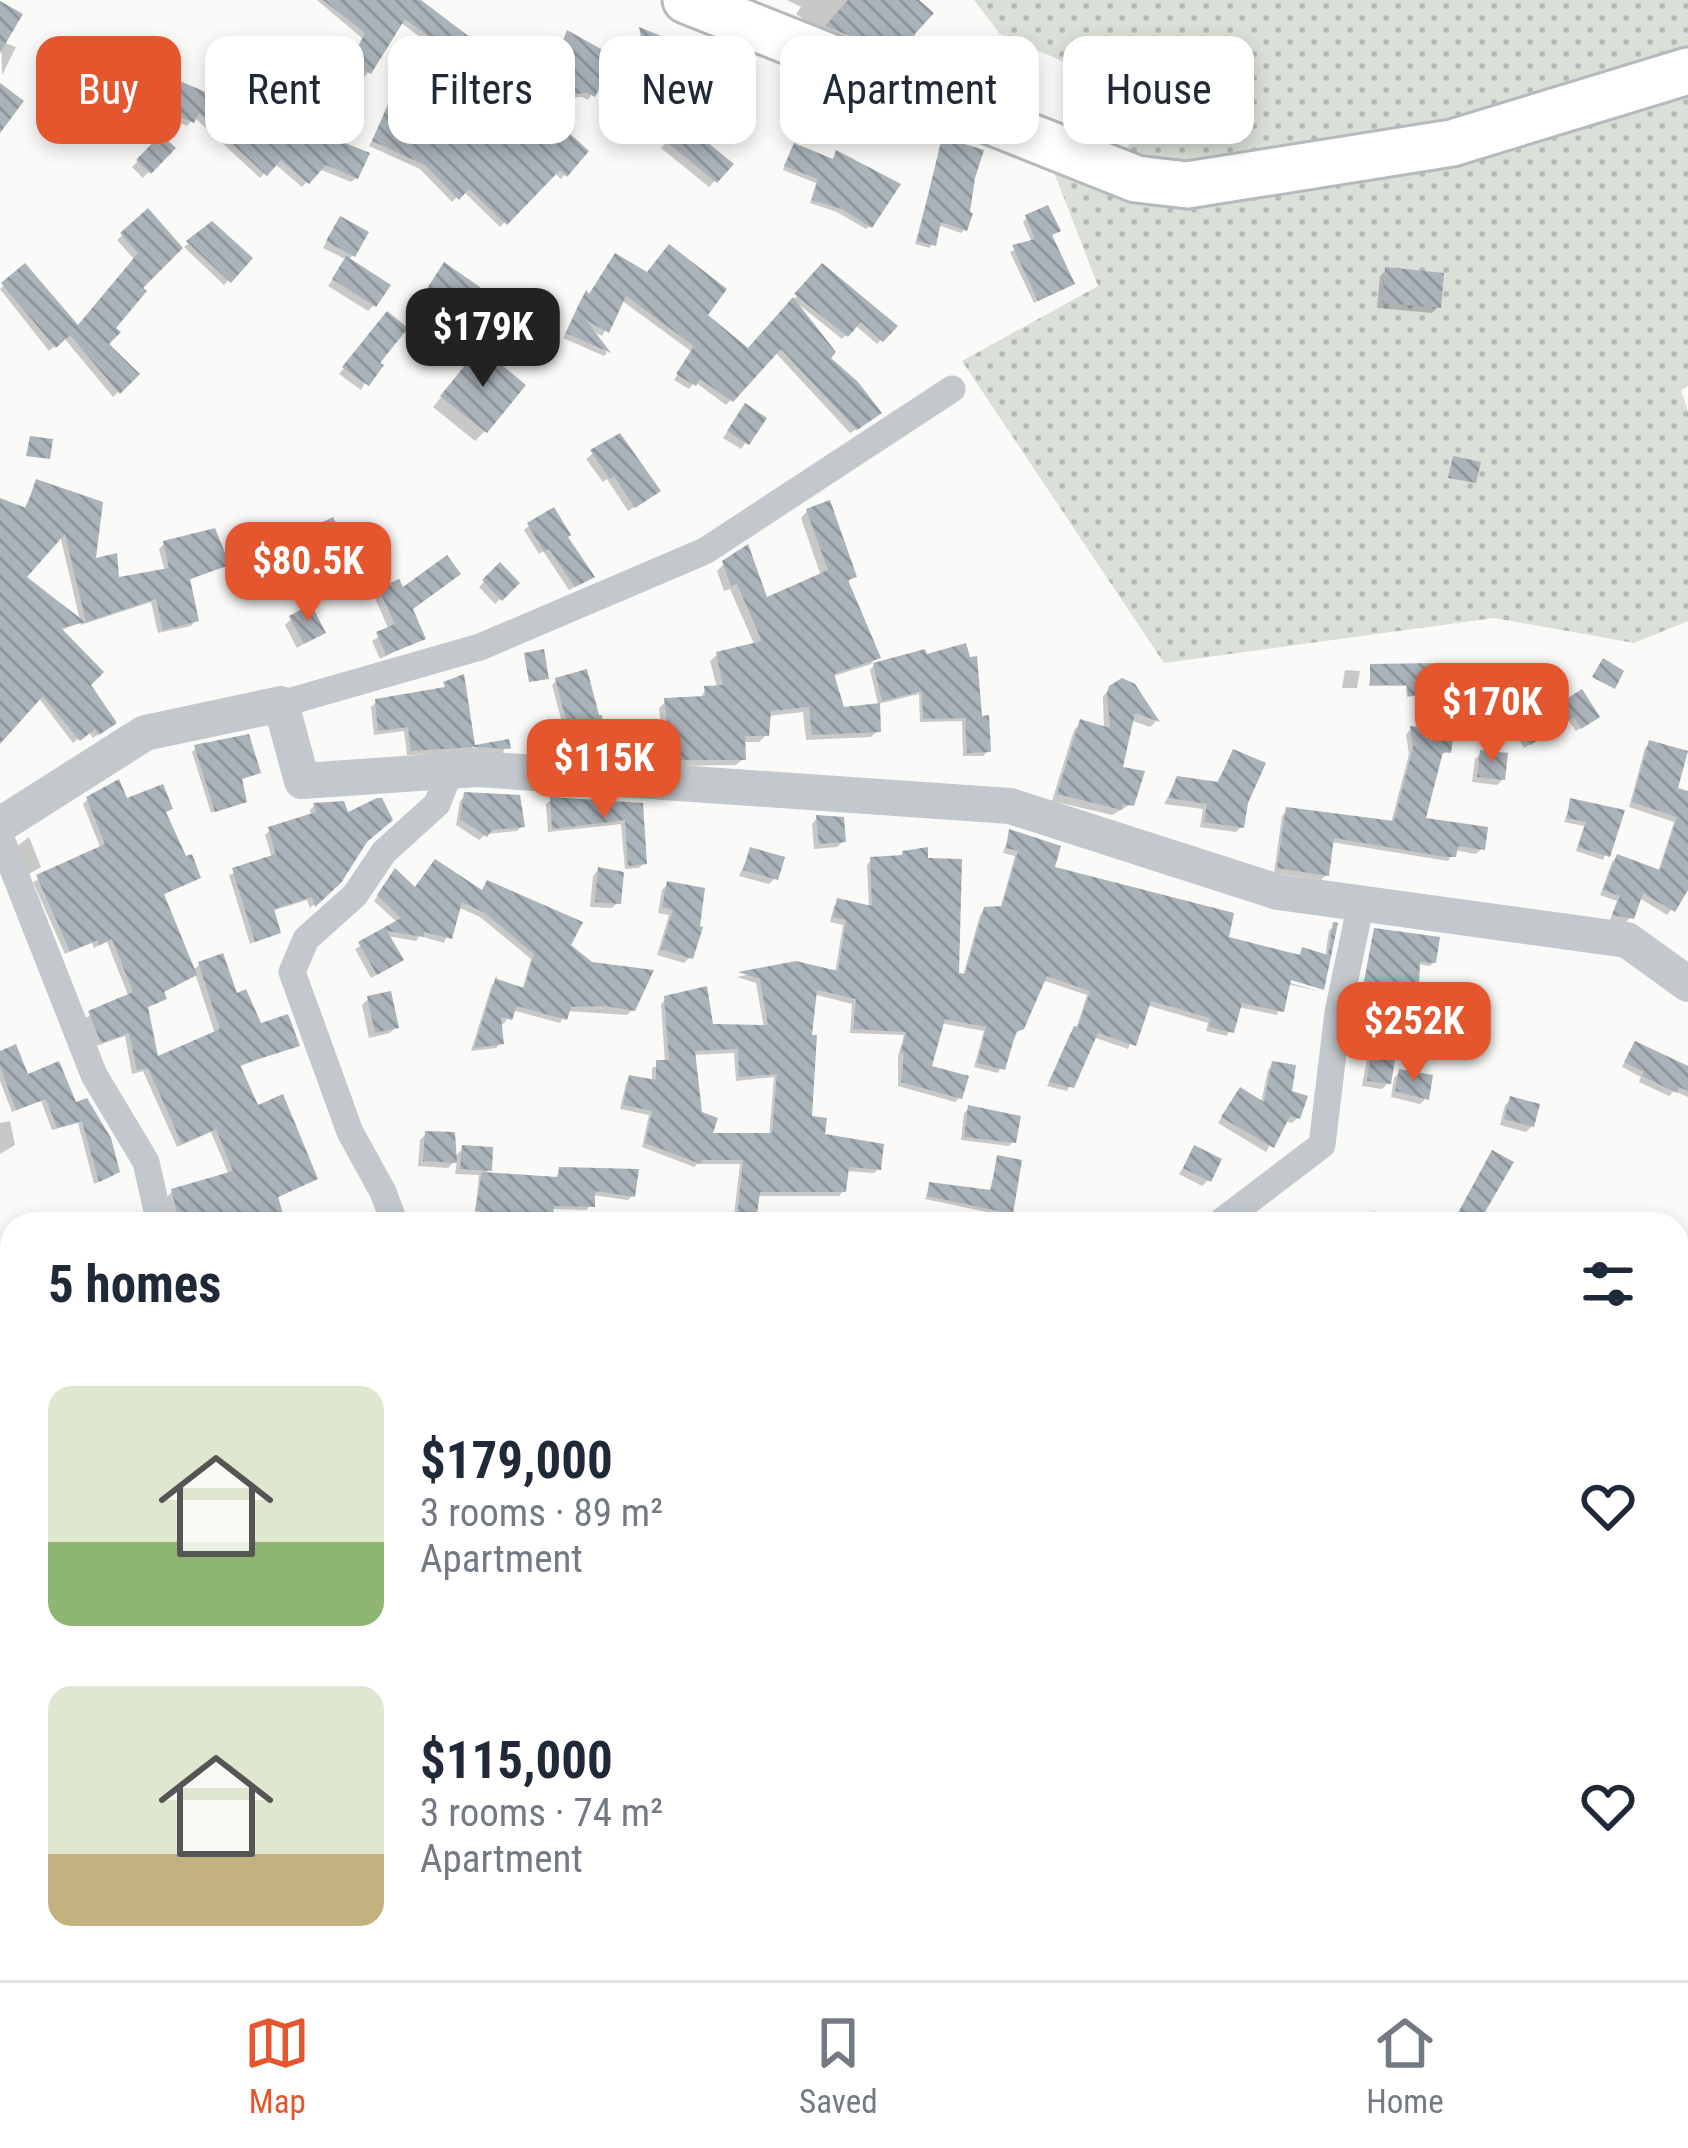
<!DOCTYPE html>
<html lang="en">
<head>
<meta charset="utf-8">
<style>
	body { margin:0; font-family:"Roboto Condensed",sans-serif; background:#f2f2f3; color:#1f2937; height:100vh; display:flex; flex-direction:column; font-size:45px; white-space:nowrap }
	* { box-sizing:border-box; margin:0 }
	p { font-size:39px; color:#747a83 }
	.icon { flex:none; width:66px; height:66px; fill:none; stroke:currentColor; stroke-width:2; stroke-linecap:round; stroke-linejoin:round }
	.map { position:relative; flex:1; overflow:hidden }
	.panel { position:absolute; left:0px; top:1212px; width:1689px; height:768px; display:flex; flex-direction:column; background:#fff; border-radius:36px 36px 0 0; box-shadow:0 6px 18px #0003 }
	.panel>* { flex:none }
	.hud { position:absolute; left:36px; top:36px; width:1617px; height:108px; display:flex; gap:24px }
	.price { position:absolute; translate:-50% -102px; padding:0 27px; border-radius:24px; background:#e4572e; color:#fff; font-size:39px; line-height:78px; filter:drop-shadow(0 3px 6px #0008) }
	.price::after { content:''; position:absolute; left:50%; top:72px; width:36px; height:27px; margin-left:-18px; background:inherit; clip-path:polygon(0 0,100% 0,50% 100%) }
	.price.active { background:#222; color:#fff }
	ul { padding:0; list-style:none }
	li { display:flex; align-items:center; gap:36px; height:300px; padding:0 48px }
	li span { display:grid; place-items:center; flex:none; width:336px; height:240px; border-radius:24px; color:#555 }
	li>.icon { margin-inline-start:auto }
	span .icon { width:144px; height:144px; fill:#fffc; stroke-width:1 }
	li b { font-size:51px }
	h2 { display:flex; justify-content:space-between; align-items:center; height:144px; padding:0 48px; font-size:51px }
	.chip { padding:0 42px; border-radius:24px; background:#fff; box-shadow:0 6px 18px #0003; font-size:42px; line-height:108px }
	.chip.active { background:#e4572e; color:#fff }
	.tabs { display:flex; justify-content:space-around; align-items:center; height:168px; border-top:3px solid #e0e1e3; background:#fff; font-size:33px; color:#747a83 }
	.tabs a { display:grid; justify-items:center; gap:6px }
	.tabs .active { color:#e4572e }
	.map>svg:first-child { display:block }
	.green { fill:url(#green-dots) }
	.shadow { fill:#0003; fill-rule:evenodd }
	.building { fill:url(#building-back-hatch); fill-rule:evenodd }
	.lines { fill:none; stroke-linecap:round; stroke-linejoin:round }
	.primary-casing { stroke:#b5babe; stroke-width:51 }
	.minor { stroke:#c3c8cc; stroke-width:27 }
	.tertiary { stroke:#c3c8cc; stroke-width:36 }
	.primary { stroke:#fff; stroke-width:45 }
</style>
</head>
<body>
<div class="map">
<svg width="1688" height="1980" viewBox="0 0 1688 1980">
	<defs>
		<pattern id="green-dots" width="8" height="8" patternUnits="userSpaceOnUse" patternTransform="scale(3)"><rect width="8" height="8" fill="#dadfd7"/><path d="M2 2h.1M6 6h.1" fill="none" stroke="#b4b9b4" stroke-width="1.8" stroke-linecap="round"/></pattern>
		<pattern id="building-back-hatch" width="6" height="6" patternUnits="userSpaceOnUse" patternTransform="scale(3)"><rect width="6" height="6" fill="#aab3b9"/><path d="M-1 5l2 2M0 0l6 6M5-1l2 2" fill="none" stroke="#8e969c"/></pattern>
	</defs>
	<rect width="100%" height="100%" fill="#fafaf8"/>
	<path class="green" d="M 974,0 L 1688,0 L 1688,386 L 1681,390 L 1688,411 L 1688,621 L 1634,643 L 1494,618 L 1164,663 L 962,361 L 1098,286 L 1030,110 L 1121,154 L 1145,127 L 1117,85 L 1000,34 Z"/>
	<path class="shadow" d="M 317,0 L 420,0 L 459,49 L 438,107 L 481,148 L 504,115 L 501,112 L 534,77 L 524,57 L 528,54 L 554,62 L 567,34 L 620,63 L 624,59 L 644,54 L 640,30 L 665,74 L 624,60 L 621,81 L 616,85 L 599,81 L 588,100 L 582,97 L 530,101 L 585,151 L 561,179 L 553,172 L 500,227 L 463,191 L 452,202 L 420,169 L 369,146 L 390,106 L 405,112 L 432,46 L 400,22 L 365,77 L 347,68 L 363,39 Z
		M 787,0 L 914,0 L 909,36 L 955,77 L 949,82 L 899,62 L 882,47 L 875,53 L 819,31 L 796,14 L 801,7 Z
		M 0,3 L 3,42 L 16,47 L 2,75 Z
		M 159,75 L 319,135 L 356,178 L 351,182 L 319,169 L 302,187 L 274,163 L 260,178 L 194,117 L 187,126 L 172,119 L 179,103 L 156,78 Z
		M 681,125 L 730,164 L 709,187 L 661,148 Z
		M 161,138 L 172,148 L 143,178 L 132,167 Z
		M 943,140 L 964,230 L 961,233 L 938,225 L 930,248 L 915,244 Z
		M 791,150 L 832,162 L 834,158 L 870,226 L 866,229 L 837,212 L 810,203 L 816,183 L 783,170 Z
		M 148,212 L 139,288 L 104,344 L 136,374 L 113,397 L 64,338 L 49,351 L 0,289 L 25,267 L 78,329 L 135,260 L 117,240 Z
		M 1027,218 L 1057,231 L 1049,237 L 1067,287 L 1034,303 L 1010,252 L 1032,243 L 1023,222 Z
		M 212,225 L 249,258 L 224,285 L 184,247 Z
		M 335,226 L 353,255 L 347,261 L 374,305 L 368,311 L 328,286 L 347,260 L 323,248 Z
		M 611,261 L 704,316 L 747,352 L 823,267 L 894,326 L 877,344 L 855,325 L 842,339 L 797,303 L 827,358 L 874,418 L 850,433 L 774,351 L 726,405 L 695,382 L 689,389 L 674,380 L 692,352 L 621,300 L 602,336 L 589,329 L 607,353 L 604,356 L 563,338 L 581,299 L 586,294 L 588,297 Z
		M 1386,270 L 1438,307 L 1432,313 L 1377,308 L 1380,276 Z
		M 439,272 L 489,323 L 483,329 L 422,297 Z
		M 382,321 L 376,363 L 361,390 L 339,374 Z
		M 471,361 L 485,431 L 475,441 L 433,407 Z
		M 740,413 L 763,419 L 741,449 L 723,438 Z
		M 610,440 L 651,497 L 628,511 L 607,479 L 603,482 L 586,459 Z
		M 37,482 L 93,562 L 116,581 L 165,572 L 159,549 L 164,544 L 226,564 L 187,581 L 196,620 L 191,626 L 158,633 L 151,602 L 81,625 L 60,535 L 23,577 L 80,623 L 59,631 L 109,727 L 93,738 L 88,731 L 73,743 L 0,647 L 0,501 L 23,511 Z
		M 807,511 L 853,577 L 846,584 L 877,657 L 871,664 L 831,677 L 842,710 L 878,730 L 871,737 L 806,740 L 803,712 L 768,716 L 766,735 L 759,742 L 742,742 L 743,759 L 736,765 L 666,766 L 659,708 L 666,701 L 699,700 L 706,689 L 717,688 L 710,661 L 717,655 L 755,646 L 730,589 L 724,591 L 717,571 L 724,564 L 766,601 L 821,576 L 801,518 Z
		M 529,526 L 587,581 L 569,590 L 543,551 L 539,554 L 524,530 Z
		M 290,541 L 348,565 L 307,587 L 285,546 Z
		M 500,566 L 516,583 L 495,604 L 479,587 Z
		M 380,591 L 410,610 L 422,638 L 380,659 L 372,641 L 389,630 L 374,596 Z
		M 291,619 L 322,632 L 297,648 L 285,625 Z
		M 874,665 L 979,719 L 988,751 L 983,756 L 963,756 L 962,721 L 920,722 L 919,694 L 878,704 L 870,670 Z
		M 1371,667 L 1436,693 L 1407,697 L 1406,686 L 1369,686 Z
		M 1345,670 L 1360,671 L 1357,688 L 1342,688 Z
		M 462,678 L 472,748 L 507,742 L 503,753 L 407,755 L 404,731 L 374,735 L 371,707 L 376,702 L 438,692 Z
		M 557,680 L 601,740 L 596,745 L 563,746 L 561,753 L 546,752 L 547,739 L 566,737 L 552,685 Z
		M 1133,686 L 1156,721 L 1150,727 L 1130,720 L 1119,770 L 1131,804 L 1112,815 L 1052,801 L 1074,730 L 1081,723 L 1104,729 L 1103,696 L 1111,688 Z
		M 1581,693 L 1591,721 L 1576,731 L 1568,720 L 1524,748 L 1517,736 L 1521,731 Z
		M 1411,729 L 1449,751 L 1438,756 L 1422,821 L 1482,848 L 1476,854 L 1454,850 L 1448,861 L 1331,842 L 1326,875 L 1321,880 L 1274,873 L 1282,816 L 1287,810 L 1391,823 L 1409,754 L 1406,734 Z
		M 1650,743 L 1675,790 L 1688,794 L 1688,890 L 1667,915 L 1641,899 L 1626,923 L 1610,920 L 1617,901 L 1600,895 L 1612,862 L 1617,857 L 1658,872 L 1674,822 L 1629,807 L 1645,748 Z
		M 196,748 L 257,773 L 239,780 L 244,801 L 240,804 L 211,813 L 192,752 Z
		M 1233,753 L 1245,802 L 1242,826 L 1236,832 L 1200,827 L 1203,809 L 1164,804 L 1178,779 L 1216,784 Z
		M 1481,753 L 1503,779 L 1497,785 L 1472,782 L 1475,759 Z
		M 465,796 L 522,826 L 517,831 L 486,834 L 479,840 L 456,825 L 460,801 Z
		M 88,799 L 126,802 L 164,814 L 184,860 L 198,877 L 161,896 L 192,971 L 199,965 L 259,1027 L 296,1045 L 238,1067 L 256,1109 L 315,1178 L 275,1199 L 283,1224 L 174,1224 L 167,1197 L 172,1192 L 229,1175 L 211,1132 L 177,1147 L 143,1071 L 132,1074 L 125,1036 L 96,1046 L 85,1018 L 128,995 L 107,942 L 94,948 L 92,943 L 65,954 L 33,882 L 101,849 L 83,804 ZM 195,973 L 215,1034 L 156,1060 L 145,1008 L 158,1003 L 163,998 L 161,993 Z
		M 551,800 L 640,806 L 644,863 L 639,868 L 625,869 L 621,824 L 548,832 L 546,804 Z
		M 1571,802 L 1621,812 L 1603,860 L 1576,851 L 1584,826 L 1564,822 Z
		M 342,804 L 364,842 L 333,887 L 310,908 L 307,900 L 272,911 L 278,932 L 250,944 L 229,875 L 272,858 L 265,835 L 270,830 L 312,817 L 310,810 L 314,806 Z
		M 817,818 L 843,841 L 837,847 L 814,849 L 812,824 Z
		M 1010,833 L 1051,869 L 1225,939 L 1298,955 L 1303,951 L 1325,957 L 1329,930 L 1335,926 L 1322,986 L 1278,973 L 1276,979 L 1319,991 L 1287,984 L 1277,1015 L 1238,1007 L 1227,1036 L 1206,1031 L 1208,1023 L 1146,1005 L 1128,1049 L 1093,1037 L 1067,1091 L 1047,1086 L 1070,1034 L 1076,1029 L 1087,995 L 1042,980 L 998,1073 L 974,1067 L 984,1031 L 940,1023 L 929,1068 L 960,1097 L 955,1102 L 898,1086 L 898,1056 L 904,1035 L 850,1033 L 852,1004 L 813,994 L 809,1119 L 822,1136 L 878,1169 L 874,1173 L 846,1171 L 843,1191 L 839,1196 L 756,1196 L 754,1221 L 733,1224 L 740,1164 L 697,1164 L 694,1167 L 642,1147 L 649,1115 L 620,1109 L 626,1083 L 630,1078 L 652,1082 L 652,1068 L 665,1063 L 661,1004 L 666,999 L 711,1027 L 764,1028 L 756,983 L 737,977 L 796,964 L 835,973 L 843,925 L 830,922 L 834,906 L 838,901 L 869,908 L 867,865 L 871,860 L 898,859 L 903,853 L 956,975 L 963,976 L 980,915 L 985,910 L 1000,909 L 1015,856 L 1003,853 ZM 734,1053 L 736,1081 L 774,1077 L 769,1136 L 708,1136 L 699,1114 L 693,1055 Z
		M 29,837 L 41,867 L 27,875 L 16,847 Z
		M 751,850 L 775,878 L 769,884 L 739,876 Z
		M 598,870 L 618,902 L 612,908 L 590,907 L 593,876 Z
		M 390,877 L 415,891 L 481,893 L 488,883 L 567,946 L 632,1010 L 627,1015 L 567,1011 L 560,1023 L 512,1010 L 504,1024 L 499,1022 L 501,1043 L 496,1048 L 471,1051 L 492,984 L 522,990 L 531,959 L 480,917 L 458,907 L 444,943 L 420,936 L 416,941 L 387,936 L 395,964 L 371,978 L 355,949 L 398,923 L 374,901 Z
		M 668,884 L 690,957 L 684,963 L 657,955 L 669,915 L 658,913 L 662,890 Z
		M 1375,931 L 1434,962 L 1430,966 L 1417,964 L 1415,1003 L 1412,1007 L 1382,1006 L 1379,1040 L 1375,1044 L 1351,1043 Z
		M 368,999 L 396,1027 L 390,1033 L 369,1038 L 362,1005 Z
		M 1635,1044 L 1688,1069 L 1688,1097 L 1674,1091 L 1669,1096 L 1639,1082 L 1641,1077 L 1622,1067 Z
		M 1373,1053 L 1388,1083 L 1382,1089 L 1362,1086 L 1367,1059 Z
		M 0,1054 L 26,1078 L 74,1106 L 116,1172 L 112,1176 L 94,1184 L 78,1123 L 52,1130 L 41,1101 L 12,1112 L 0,1081 Z
		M 1273,1064 L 1297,1118 L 1292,1123 L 1284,1121 L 1266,1152 L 1218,1123 L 1235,1096 L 1261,1103 L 1268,1070 Z
		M 1400,1072 L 1426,1098 L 1420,1104 L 1391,1097 L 1394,1078 Z
		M 1511,1099 L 1532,1126 L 1526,1132 L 1500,1125 L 1505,1105 Z
		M 969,1108 L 1013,1142 L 1009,1146 L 961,1140 L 964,1113 Z
		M 10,1121 L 15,1145 L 0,1154 L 0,1123 Z
		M 426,1134 L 454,1158 L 463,1148 L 489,1169 L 484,1175 L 555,1180 L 560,1170 L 632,1196 L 628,1200 L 592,1195 L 587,1210 L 551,1209 L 549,1224 L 474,1224 L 479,1175 L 455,1174 L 457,1159 L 448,1168 L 418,1166 L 420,1140 Z
		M 1195,1149 L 1208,1180 L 1202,1186 L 1179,1174 Z
		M 998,1159 L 1010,1213 L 1006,1216 L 925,1199 L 930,1185 L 989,1192 Z
		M 1374,1211 L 1386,1224 L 1359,1224 L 1360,1223 Z
		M 888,1214 L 945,1220 L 945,1224 L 883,1224 Z
		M 1266,1214 L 1276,1220 L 1274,1224 L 1253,1224 Z
		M 0,1374 L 12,1374 L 12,1473 L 4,1410 L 0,1411 Z
		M 0,1620 L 12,1623 L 12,1642 L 0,1639 Z
		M 1677,1649 L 1686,1655 L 1677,1668 Z
		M 1677,1717 L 1688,1720 L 1688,1756 L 1677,1753 Z
		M 0,1943 L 12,1949 L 2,1969 L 0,1968 Z
		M 135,1968 L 159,1968 L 154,1980 L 131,1980 Z
		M 617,1968 L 663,1968 L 662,1980 L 618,1980 Z
		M 852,1968 L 1025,1968 L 1024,1980 L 878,1980 Z
		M 1260,1968 L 1311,1968 L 1322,1980 L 1246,1980 Z
		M 1349,1968 L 1446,1968 L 1437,1980 L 1425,1980 L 1416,1973 L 1409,1980 L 1336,1980 Z
		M 1589,1968 L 1634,1968 L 1642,1980 L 1571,1980 Z
		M 80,1969 L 115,1980 L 74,1980 Z"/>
	<path class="building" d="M 323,0 L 421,0 L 471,38 L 462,50 L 441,106 L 482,144 L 506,108 L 504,106 L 537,70 L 527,50 L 556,59 L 567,30 L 626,63 L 623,82 L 605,77 L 595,97 L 587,93 L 531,98 L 589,151 L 567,177 L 560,170 L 507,225 L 469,189 L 459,200 L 425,165 L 372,141 L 389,102 L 406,110 L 435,41 L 405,19 L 371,74 L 350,62 L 365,33 Z
		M 848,0 L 919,0 L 934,13 L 914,35 L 966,62 L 957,79 L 904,58 L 888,43 L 883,49 L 825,26 Z
		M 0,1 L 23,14 L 0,53 Z
		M 639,27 L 681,44 L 667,75 L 622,57 L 644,51 Z
		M 249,52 L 295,75 L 289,93 L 331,119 L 323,134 L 370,153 L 358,179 L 326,165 L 309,184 L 281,160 L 267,176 L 199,113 L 194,123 L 174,114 L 182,97 L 159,72 L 210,94 Z
		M 0,83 L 24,101 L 0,133 Z
		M 681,121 L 734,164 L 717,183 L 664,140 Z
		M 161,134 L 176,148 L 151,174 L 136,160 Z
		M 942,137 L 984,150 L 975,178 L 970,212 L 973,213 L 967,231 L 941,222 L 936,246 L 917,241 Z
		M 794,143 L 833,159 L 836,150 L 901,184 L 872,228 L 842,209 L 812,200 L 818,179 L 784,166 Z
		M 1048,205 L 1061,231 L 1052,235 L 1075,284 L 1038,301 L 1012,245 L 1035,239 L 1025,215 Z
		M 148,208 L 183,248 L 143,288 L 147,291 L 116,328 L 121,332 L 109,344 L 140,374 L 120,394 L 70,335 L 56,348 L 1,283 L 25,263 L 78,325 L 138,253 L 120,233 Z
		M 340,216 L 369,232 L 355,257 L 326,241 Z
		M 212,221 L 253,258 L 231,283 L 186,241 Z
		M 669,244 L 727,289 L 708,315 L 748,348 L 793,297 L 836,352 L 831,358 L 858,382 L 882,413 L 857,430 L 781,349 L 733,402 L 700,379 L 696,386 L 676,374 L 694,346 L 626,296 L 609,333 L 586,320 L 611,353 L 566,333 L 586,290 L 589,294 L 615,253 L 647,272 Z
		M 346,256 L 391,285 L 376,307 L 332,279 Z
		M 444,262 L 504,304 L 491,325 L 458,304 L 455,309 L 426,290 Z
		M 822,263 L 898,326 L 883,342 L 861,322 L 848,337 L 794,294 Z
		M 1385,267 L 1444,273 L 1441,308 L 1382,303 Z
		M 387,311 L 408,328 L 380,363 L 384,365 L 369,386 L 342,367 Z
		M 480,347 L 526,385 L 487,433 L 440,396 Z
		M 745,403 L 767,418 L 749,445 L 727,431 Z
		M 620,433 L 661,491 L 635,508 L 614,476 L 610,479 L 590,450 Z
		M 30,436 L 53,439 L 50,459 L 26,456 Z
		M 1453,456 L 1481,462 L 1476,483 L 1448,478 Z
		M 36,479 L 103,502 L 96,558 L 117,553 L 119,577 L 169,568 L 163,541 L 215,528 L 230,565 L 190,579 L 199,621 L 163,630 L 156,599 L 86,622 L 65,534 L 27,577 L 85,622 L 61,628 L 104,672 L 91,685 L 117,723 L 99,735 L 95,729 L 80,741 L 43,696 L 0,744 L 0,498 L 26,508 Z
		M 830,500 L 857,577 L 848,580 L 881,658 L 834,674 L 844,707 L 880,703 L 881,732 L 812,735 L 809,707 L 771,711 L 769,736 L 745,736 L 746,760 L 672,760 L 664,698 L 705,696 L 704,686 L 723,685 L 716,652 L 762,641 L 737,584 L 731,586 L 722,561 L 748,544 L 767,597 L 828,570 L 806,509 Z
		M 554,507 L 571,535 L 568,537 L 595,577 L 575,587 L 549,549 L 544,552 L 527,523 Z
		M 333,517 L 356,561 L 312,584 L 288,539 Z
		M 447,555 L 461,574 L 413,609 L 426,639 L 386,655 L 376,632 L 395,624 L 378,588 L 399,579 L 403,587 Z
		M 500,562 L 520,583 L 502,601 L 482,580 Z
		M 311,604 L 326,633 L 304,644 L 289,616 Z
		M 966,643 L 970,657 L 977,656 L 982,716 L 989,715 L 991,752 L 967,753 L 965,718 L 923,719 L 922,691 L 882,701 L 873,663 L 925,649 L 927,654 Z
		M 544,649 L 549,679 L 529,682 L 524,653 Z
		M 1603,658 L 1624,671 L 1615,689 L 1592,677 Z
		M 1438,663 L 1439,694 L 1408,696 L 1407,685 L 1370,685 L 1370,664 Z
		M 587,669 L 599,715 L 602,715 L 604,741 L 572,743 L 555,678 Z
		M 464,674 L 475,745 L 509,739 L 511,749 L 475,747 L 411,751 L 408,727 L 378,731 L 375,699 L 445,687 L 443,682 Z
		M 1122,678 L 1135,684 L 1160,722 L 1135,713 L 1123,767 L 1145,771 L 1134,806 L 1123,804 L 1122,810 L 1057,794 L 1080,719 L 1110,728 L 1107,693 L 1109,686 Z
		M 1582,689 L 1600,717 L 1581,729 L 1574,717 L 1530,745 L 1520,729 Z
		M 1410,726 L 1454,731 L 1451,753 L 1443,752 L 1426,818 L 1488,827 L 1485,850 L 1458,846 L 1456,857 L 1446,857 L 1334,838 L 1329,876 L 1277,868 L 1286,807 L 1394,821 L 1413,747 Z
		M 249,734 L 261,773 L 242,779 L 247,802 L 215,812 L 194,745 Z
		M 1649,740 L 1688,751 L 1678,788 L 1688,791 L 1688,890 L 1675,912 L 1643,893 L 1634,919 L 1612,915 L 1620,896 L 1603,890 L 1617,854 L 1660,870 L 1677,817 L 1632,802 Z
		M 1233,749 L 1266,763 L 1248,803 L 1244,828 L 1204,822 L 1207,804 L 1168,798 L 1177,776 L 1218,782 Z
		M 1480,750 L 1508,753 L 1505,780 L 1477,777 Z
		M 119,779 L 127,798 L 163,784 L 173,809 L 166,812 L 186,856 L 192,854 L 201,878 L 164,894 L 197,975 L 164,992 L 167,999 L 148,1007 L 158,1056 L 220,1029 L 198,962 L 223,953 L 237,993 L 246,989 L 261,1023 L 288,1014 L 300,1046 L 240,1065 L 258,1105 L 283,1094 L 318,1179 L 278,1197 L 286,1224 L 180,1224 L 171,1189 L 233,1171 L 216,1129 L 182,1144 L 148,1068 L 137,1070 L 129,1033 L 101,1043 L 88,1011 L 133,992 L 112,939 L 99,945 L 98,940 L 70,951 L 36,875 L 105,844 L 86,797 Z
		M 464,792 L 520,795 L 525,827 L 492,830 L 487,837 L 460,819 Z
		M 550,797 L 643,803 L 647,864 L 628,866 L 625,820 L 552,829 Z
		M 377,798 L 382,798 L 393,820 L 367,842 L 341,883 L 315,907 L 312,897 L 274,909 L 281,933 L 255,942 L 232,868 L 276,854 L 268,827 L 316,812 L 313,803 L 344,801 L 348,812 Z
		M 1570,798 L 1625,810 L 1610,857 L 1578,847 L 1586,822 L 1567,818 Z
		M 816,815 L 844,817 L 846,842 L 819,844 Z
		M 1009,829 L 1061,846 L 1055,867 L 1234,913 L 1229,937 L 1300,955 L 1302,947 L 1328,955 L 1333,922 L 1338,923 L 1324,990 L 1291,980 L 1284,1012 L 1242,1003 L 1234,1033 L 1209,1027 L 1210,1018 L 1151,1001 L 1136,1046 L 1098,1033 L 1074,1088 L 1049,1082 L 1074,1026 L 1078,1027 L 1090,991 L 1047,976 L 1024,1029 L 1016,1032 L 1005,1070 L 977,1063 L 986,1027 L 945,1019 L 932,1066 L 969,1076 L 962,1099 L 901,1082 L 904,1053 L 901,1052 L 906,1032 L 853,1029 L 856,999 L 817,990 L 812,1035 L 817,1035 L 812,1116 L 827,1118 L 825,1134 L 884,1144 L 881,1170 L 849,1167 L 846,1192 L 760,1192 L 756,1222 L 737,1220 L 743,1160 L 702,1160 L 701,1164 L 645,1143 L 652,1111 L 623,1105 L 629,1075 L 656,1080 L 656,1060 L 669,1060 L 664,996 L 707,986 L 713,1024 L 768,1025 L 760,979 L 738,972 L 796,961 L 838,971 L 846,920 L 833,917 L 837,898 L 872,906 L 870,857 L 903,855 L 902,851 L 928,847 L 928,858 L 962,859 L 959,973 L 965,974 L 984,907 L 1002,906 L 1018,851 L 1006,848 ZM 738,1049 L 739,1077 L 777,1074 L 772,1133 L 713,1133 L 718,1118 L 702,1112 L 695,1051 Z
		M 750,847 L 785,857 L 778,880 L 743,870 Z
		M 435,859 L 482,890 L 487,880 L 583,922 L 571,945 L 592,962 L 654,970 L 635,1011 L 605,1006 L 571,1007 L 567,1020 L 517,1006 L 512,1020 L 501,1017 L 504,1044 L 474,1048 L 496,976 L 497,979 L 524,988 L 534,954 L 485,913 L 462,902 L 452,939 L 424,932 L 424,937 L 387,931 L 404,960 L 377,975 L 358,942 L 401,918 L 377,895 L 395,868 L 415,887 Z
		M 598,867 L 624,872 L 621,904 L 595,902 Z
		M 667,881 L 705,888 L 700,926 L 703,927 L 693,959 L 661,949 L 673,910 L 662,907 Z
		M 1374,928 L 1440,937 L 1436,963 L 1420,962 L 1418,1004 L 1386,1004 L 1382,1042 L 1353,1040 Z
		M 391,991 L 399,1028 L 375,1033 L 367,996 Z
		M 1635,1041 L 1688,1066 L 1688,1091 L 1679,1087 L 1677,1093 L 1642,1076 L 1644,1072 L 1624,1062 Z
		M 16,1044 L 28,1074 L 59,1061 L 76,1102 L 87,1098 L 111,1138 L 120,1172 L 99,1182 L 82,1121 L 57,1128 L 46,1099 L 16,1110 L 0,1066 L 0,1051 Z
		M 1372,1050 L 1396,1054 L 1391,1084 L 1367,1081 Z
		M 1272,1061 L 1296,1065 L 1292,1091 L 1308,1096 L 1300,1119 L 1290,1116 L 1274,1148 L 1221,1117 L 1240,1087 L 1264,1102 Z
		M 1399,1069 L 1433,1075 L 1429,1100 L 1395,1091 Z
		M 1510,1096 L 1540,1104 L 1534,1127 L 1504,1119 Z
		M 968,1105 L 1021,1116 L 1016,1143 L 964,1137 Z
		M 425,1131 L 455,1132 L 457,1163 L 423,1161 Z
		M 462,1145 L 493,1147 L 492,1171 L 460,1169 Z
		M 1194,1145 L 1222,1159 L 1211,1182 L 1183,1168 Z
		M 1492,1150 L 1514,1162 L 1478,1224 L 1452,1224 Z
		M 997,1155 L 1022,1160 L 1013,1214 L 927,1196 L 929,1182 L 991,1190 Z
		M 559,1167 L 639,1169 L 635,1197 L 595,1191 L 595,1207 L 554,1206 L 552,1224 L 479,1224 L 480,1211 L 475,1211 L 482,1172 L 558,1177 Z"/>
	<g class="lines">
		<defs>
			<path id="primary" d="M 686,0 L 1136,179 L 1187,185 L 1452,143 L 1688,71"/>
		</defs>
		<use href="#primary" class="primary-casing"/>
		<path class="minor" d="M 281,704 L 480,647 L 705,551 L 952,389
			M 0,836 L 94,1075 L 146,1162 L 160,1224
			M 395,1224 L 383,1192 L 350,1132 L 292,972 L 306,939 L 355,895 L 384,852 L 437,804 L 450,771
			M 1218,1224 L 1322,1145 L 1338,1012 L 1361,903"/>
		<path class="tertiary" d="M 0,825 L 145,733 L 281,704 L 302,781 L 477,769 L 1010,806 L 1278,892 L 1627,940 L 1688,984"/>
		<use href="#primary" class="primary"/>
	</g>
</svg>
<b class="price active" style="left:483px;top:390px">$179K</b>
<b class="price" style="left:308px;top:624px">$80.5K</b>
<b class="price" style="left:1492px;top:765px">$170K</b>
<b class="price" style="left:604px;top:821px">$115K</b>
<b class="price" style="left:1414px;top:1084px">$252K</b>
<div class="hud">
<a class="chip active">Buy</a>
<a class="chip">Rent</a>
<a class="chip">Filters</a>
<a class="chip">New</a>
<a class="chip">Apartment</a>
<a class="chip">House</a>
</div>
<section class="panel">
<h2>5 homes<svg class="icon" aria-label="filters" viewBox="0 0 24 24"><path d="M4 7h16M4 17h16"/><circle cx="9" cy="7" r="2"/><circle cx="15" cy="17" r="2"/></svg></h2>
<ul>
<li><span style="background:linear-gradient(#dfe7d0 65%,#8fb573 0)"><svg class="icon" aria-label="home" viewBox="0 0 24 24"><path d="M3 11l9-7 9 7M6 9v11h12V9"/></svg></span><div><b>$179,000</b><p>3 rooms · 89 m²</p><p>Apartment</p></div><svg class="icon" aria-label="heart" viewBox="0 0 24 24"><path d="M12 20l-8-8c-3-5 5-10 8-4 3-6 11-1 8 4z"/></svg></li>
<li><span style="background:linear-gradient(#dfe7d0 70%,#c2b280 0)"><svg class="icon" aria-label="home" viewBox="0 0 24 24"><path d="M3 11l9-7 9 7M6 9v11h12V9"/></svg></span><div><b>$115,000</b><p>3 rooms · 74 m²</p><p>Apartment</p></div><svg class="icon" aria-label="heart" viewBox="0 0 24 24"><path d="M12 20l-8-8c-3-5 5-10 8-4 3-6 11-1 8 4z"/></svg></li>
</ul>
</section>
</div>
<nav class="tabs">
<a class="active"><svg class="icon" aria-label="map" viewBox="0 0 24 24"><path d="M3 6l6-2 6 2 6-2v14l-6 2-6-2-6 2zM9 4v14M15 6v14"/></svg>Map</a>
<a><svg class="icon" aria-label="saved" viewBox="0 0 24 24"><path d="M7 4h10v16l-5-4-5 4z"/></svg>Saved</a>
<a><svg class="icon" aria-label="home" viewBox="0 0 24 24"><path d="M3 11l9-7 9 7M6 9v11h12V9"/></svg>Home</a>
</nav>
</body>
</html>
